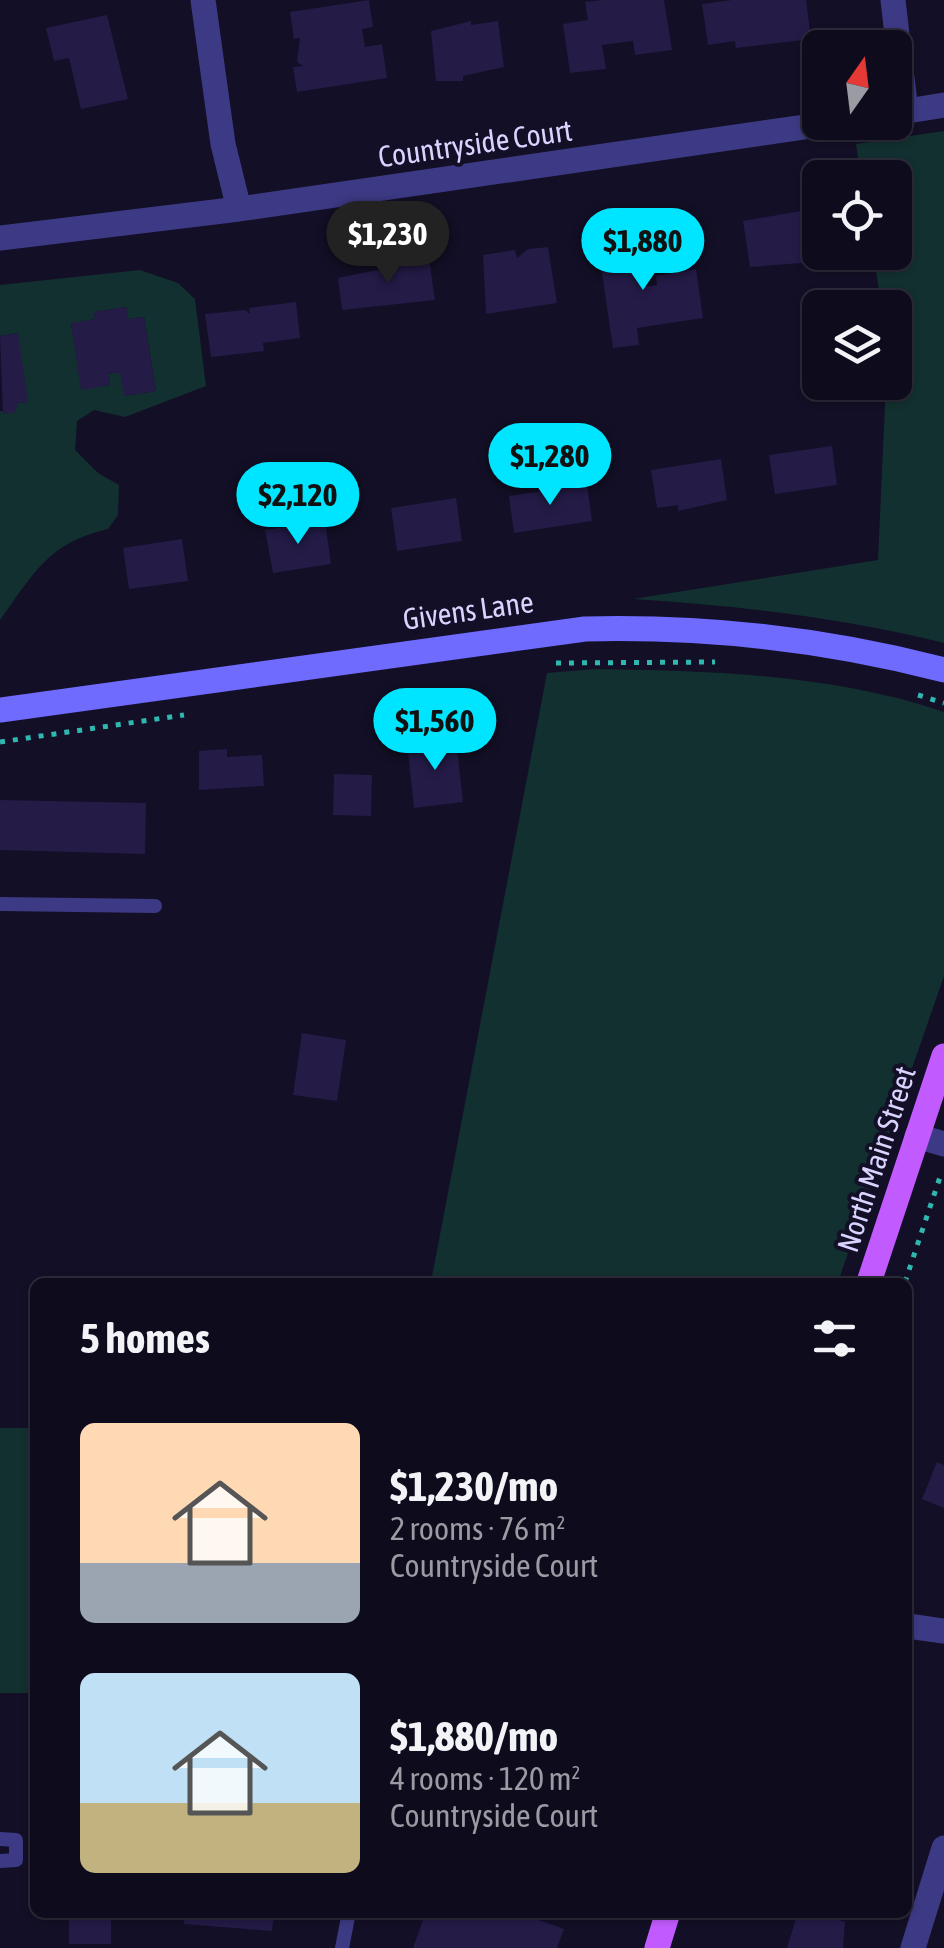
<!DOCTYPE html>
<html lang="en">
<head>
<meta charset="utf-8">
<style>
	body { margin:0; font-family:"Asap Condensed",sans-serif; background:#1c1929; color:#f1f3f6; height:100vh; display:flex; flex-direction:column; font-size:38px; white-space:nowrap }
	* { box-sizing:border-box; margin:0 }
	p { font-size:32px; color:#9b9ba3 }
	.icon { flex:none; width:55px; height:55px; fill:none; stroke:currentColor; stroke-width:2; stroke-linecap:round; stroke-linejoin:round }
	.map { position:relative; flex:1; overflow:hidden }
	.side { position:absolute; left:30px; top:1278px; width:882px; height:640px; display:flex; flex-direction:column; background:#0e0b1c; border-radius:15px; box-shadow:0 2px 8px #0004,0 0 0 2px #2e2b3b }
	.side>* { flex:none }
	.needle { width:65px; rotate:14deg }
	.buttons { position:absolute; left:802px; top:30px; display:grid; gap:20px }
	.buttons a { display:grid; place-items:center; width:110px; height:110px; border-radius:15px; background:#0e0b1c; box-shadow:0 2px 8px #0004,0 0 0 2px #2e2b3b; font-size:50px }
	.price { position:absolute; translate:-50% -85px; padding:0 22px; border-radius:35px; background:#00e5ff; color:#111; font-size:32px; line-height:65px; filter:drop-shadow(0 2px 5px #0008) }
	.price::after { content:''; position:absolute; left:50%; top:60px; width:30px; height:22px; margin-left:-15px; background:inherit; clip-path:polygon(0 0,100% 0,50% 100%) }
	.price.current { background:#222; color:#fff }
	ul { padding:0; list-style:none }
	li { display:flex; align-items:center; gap:30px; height:250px; padding:0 50px }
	li span { display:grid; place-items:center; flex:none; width:280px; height:200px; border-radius:15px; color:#555 }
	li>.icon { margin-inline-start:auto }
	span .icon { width:120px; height:120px; fill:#fffc; stroke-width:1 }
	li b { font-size:42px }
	h2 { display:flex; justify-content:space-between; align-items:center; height:120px; padding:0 50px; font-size:42px }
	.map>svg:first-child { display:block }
	.green { fill:#12302f; fill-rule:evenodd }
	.building { fill:#241b47 }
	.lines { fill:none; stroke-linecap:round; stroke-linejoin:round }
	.path { stroke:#2fb8b0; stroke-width:5; stroke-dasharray:5 8; stroke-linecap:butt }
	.lane { stroke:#3d3a85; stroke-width:14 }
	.street { stroke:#3d3a85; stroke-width:25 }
	.secondary { stroke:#6f6bff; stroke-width:25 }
	.primary { stroke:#c25bff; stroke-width:25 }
	.labels { text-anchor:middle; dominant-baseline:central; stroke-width:8; stroke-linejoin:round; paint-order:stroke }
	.street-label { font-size:30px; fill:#d9d4ff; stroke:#130f26 }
</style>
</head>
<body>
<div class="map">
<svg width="944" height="1948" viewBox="0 0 944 1948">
	<rect width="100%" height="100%" fill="#130f26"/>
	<path class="green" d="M 944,131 L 944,643 C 840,617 740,606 633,599 L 878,560 L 886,383 L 895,382 L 895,308 L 882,307 L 873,253 L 895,252 L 895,178 L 861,177 L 856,144 Z
		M 140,270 L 178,283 L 195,299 L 206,386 L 125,417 L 94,410 L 77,421 L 75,450 L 98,473 L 119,485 L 118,515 L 108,529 C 48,543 34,573 0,620 L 0,411 L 14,412 L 18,403 L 27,402 L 17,333 L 0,336 L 0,285 ZM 126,307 L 128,319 L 144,317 L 156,391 L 125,396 L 120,372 L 108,374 L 110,385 L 82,389 L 71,324 L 95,319 L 94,312 Z
		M 595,669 C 713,671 831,674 944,712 L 944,976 L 838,1282 L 431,1282 L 547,673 Z
		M 0,1428 L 35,1428 L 35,1693 L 0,1693 Z"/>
	<path class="building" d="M 369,0 L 373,27 L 362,29 L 365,47 L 382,44 L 387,78 L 297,92 L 293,67 L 303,66 L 297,62 L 300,38 L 294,39 L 290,12 Z
		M 602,0 L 664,0 L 672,50 L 635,55 L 633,41 L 602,45 L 606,69 L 570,73 L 563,24 L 588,20 L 585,2 Z
		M 732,0 L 806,0 L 811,39 L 736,48 L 735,41 L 708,45 L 702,4 Z
		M 107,15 L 128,99 L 81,109 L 69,58 L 54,61 L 46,28 Z
		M 471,21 L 471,25 L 498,21 L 504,67 L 463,76 L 463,81 L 436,81 L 431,31 Z
		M 818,208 L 820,252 L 824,252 L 826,261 L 750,267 L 743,221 Z
		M 634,233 L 642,287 L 657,285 L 656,276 L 696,269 L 703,318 L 637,328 L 639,345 L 613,348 L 597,239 Z
		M 548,247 L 557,303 L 486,314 L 483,255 L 515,250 L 517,258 L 528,249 Z
		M 429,259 L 435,300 L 342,310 L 338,278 Z
		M 296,302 L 300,338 L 263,343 L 264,351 L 211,357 L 205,314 L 245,310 L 250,314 L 249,308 Z
		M 126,307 L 128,319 L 144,317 L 156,391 L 124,396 L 120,372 L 108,374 L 110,385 L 81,390 L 71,323 L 95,319 L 94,312 Z
		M 18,333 L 28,402 L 18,403 L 15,412 L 3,414 L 0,336 Z
		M 832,446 L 837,485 L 775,494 L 769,455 Z
		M 721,459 L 727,500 L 678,511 L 678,505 L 657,508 L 651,470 Z
		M 587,484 L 592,521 L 514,533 L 509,496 Z
		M 456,498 L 462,541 L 397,551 L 391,508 Z
		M 325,521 L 331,564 L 273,573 L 265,530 Z
		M 182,539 L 188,581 L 129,589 L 123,548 Z
		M 456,738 L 463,802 L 414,808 L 407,743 Z
		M 227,749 L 227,757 L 262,755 L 264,786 L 199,790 L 199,751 Z
		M 334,774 L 372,775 L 371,816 L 333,815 Z
		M 0,800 L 146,803 L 145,854 L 0,850 Z
		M 302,1033 L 346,1040 L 337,1101 L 293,1095 Z
		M 937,1462 L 944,1465 L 944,1508 L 922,1499 Z
		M 69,1912 L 111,1912 L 111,1944 L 69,1944 Z
		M 185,1912 L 274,1912 L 272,1931 L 184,1924 Z
		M 426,1912 L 516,1912 L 564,1929 L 557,1948 L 413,1948 Z
		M 791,1912 L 816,1912 L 845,1922 L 843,1948 L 787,1948 L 797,1915 Z"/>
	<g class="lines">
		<path class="path" d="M 556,663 L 715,662
			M 918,695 L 944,703
			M 0,742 L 184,715
			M 905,1282 L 942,1171"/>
		<path class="lane" d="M 0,904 L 155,906
			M 0,1839 L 16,1840 L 16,1860 L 0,1861
			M 342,1948 L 349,1912"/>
		<path class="street" d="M 203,0 L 223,144 L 239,209
			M 893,0 L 906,112
			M 895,113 L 944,105
			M 0,238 L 239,209 L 839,122
			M 917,1136 L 944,1144
			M 908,1626 L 944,1631
			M 913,1948 L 944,1848"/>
		<path class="secondary" d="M 0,710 L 585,629 C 708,626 825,639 944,670"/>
		<path class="primary" d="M 869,1282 L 944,1056
			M 657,1948 L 668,1912"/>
	</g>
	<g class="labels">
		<g class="street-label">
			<text transform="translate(475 143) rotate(-8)">Countryside Court</text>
			<text transform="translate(468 610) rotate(-8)">Givens Lane</text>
			<text transform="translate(876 1159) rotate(-72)">North Main Street</text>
		</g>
	</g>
</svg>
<div class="buttons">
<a><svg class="needle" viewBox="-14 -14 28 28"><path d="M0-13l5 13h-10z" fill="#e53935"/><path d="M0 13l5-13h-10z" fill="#9b9ba3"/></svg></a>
<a><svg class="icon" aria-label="locate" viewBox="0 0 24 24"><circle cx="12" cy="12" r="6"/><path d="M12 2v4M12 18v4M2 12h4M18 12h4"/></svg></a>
<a><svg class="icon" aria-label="layers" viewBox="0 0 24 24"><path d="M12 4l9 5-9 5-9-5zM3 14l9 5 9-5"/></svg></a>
</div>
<b class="price current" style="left:388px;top:286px">$1,230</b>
<b class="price" style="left:643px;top:293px">$1,880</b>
<b class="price" style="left:550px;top:508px">$1,280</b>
<b class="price" style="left:298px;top:547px">$2,120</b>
<b class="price" style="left:435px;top:773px">$1,560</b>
<section class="side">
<h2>5 homes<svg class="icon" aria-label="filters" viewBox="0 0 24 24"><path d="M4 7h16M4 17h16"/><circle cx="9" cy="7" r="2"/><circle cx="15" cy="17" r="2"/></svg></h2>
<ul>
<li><span style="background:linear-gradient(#ffd9b3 70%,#9aa5b1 0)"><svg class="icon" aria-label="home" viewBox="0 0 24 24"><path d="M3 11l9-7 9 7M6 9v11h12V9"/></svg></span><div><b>$1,230/mo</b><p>2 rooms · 76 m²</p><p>Countryside Court</p></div></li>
<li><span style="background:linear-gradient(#bfe0f5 65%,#c2b280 0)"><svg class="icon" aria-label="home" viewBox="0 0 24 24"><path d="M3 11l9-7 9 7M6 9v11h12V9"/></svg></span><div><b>$1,880/mo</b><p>4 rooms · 120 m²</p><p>Countryside Court</p></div></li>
</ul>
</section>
</div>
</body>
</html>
